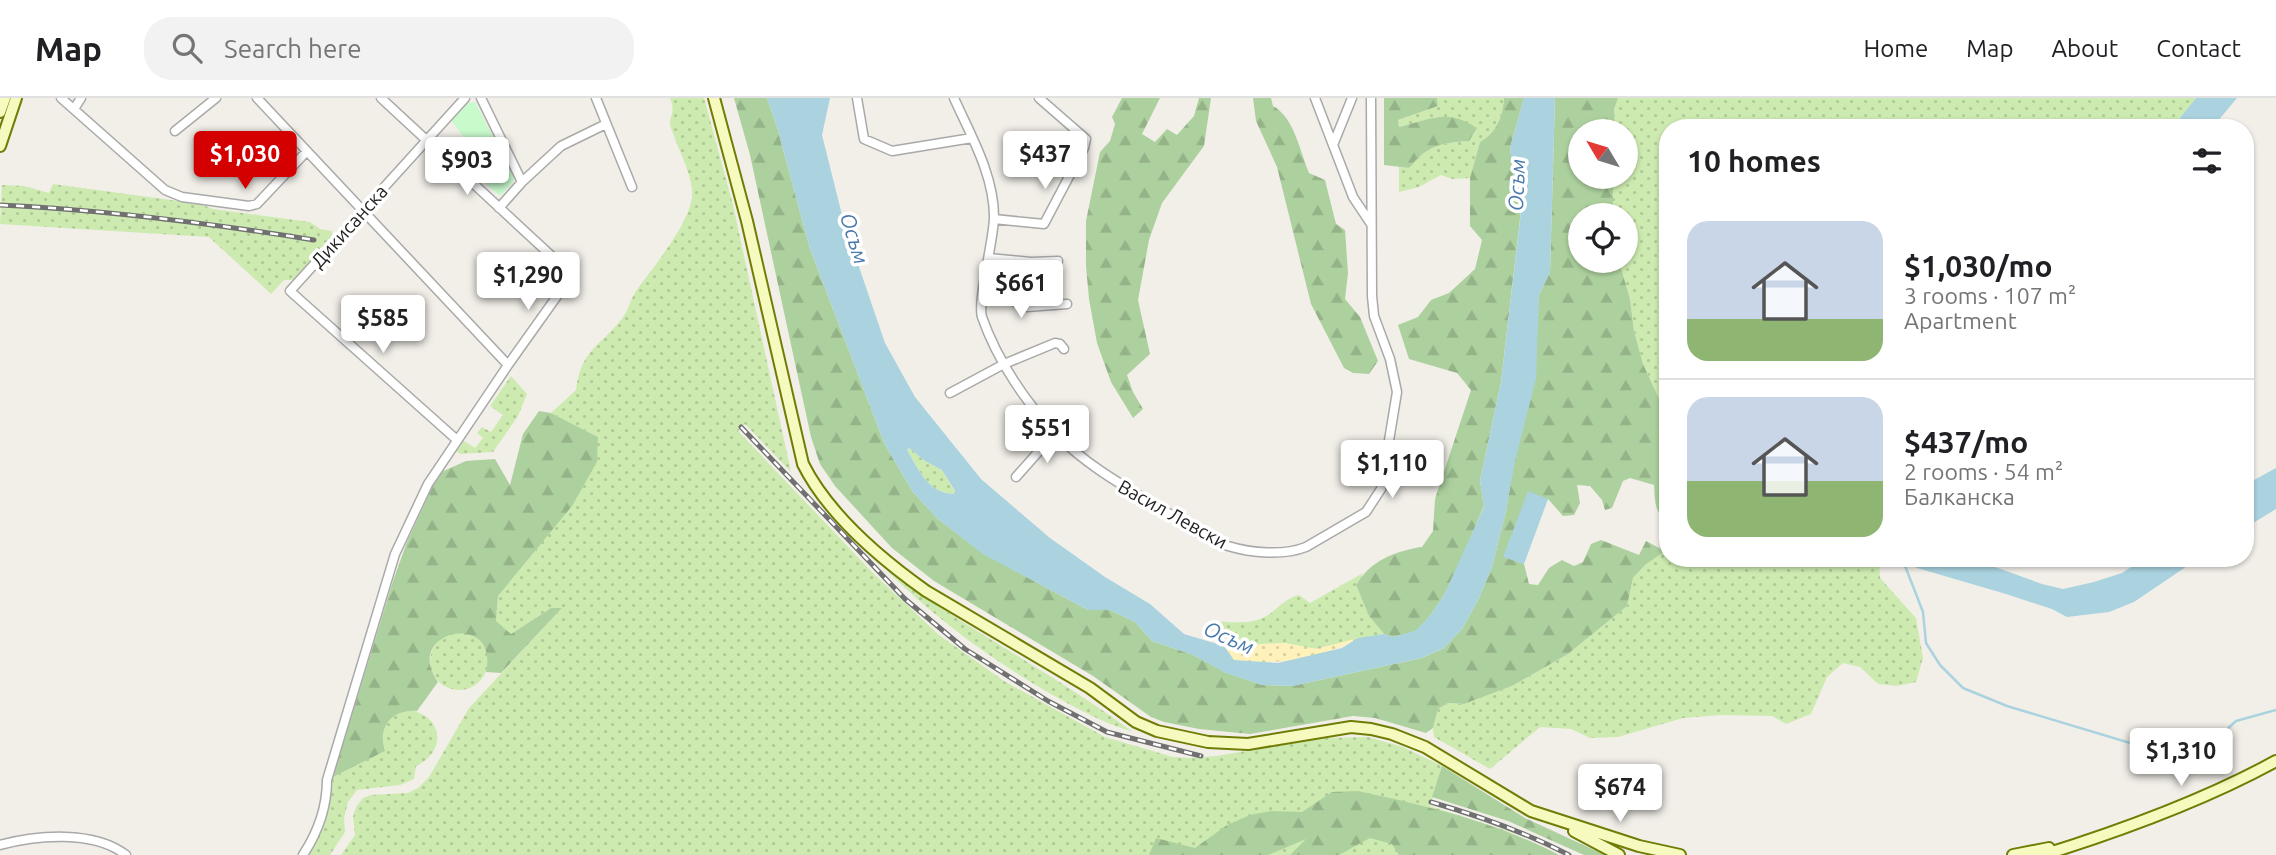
<!DOCTYPE html>
<html lang="en">
<head>
<meta charset="utf-8">
<style>
	body { margin:0; font-family:Ubuntu,sans-serif; background:#f2f2f2; color:#202124; height:100vh; display:flex; flex-direction:column; font-size:26px; white-space:nowrap }
	* { box-sizing:border-box; margin:0 }
	p { font-size:23px; color:#757577 }
	.icon { flex:none; width:38px; height:38px; fill:none; stroke:currentColor; stroke-width:2; stroke-linecap:round; stroke-linejoin:round }
	.map { position:relative; flex:1; overflow:hidden }
	.details { position:absolute; left:1659px; top:21px; width:595px; height:448px; display:flex; flex-direction:column; background:#fff; border-radius:28px; box-shadow:0 2px 5px #0004 }
	.details>* { flex:none }
	.needle { width:46px; rotate:308deg }
	.controls { position:absolute; left:1568px; top:21px; display:grid; gap:14px }
	.controls a { display:grid; place-items:center; width:70px; height:70px; border-radius:50%; background:#fff; box-shadow:0 2px 5px #0004; font-size:35px }
	.price { position:absolute; translate:-50% -60px; padding:0 16px; border-radius:7px; background:#fff; color:#222; font-size:23px; line-height:46px; filter:drop-shadow(0 2px 4px #0008) }
	.price::after { content:''; position:absolute; left:50%; top:42px; width:21px; height:16px; margin-left:-10px; background:inherit; clip-path:polygon(0 0,100% 0,50% 100%) }
	.price.on { background:#d40000; color:#fff }
	ul { padding:0; list-style:none }
	li { display:flex; align-items:center; gap:21px; height:175px; padding:0 28px }
	li+li { border-top:2px solid #e0e0e0 }
	li span { display:grid; place-items:center; flex:none; width:196px; height:140px; border-radius:21px; color:#555 }
	li>.icon { margin-inline-start:auto }
	span .icon { width:84px; height:84px; fill:#fffc; stroke-width:1 }
	li b { font-size:30px }
	h2 { display:flex; justify-content:space-between; align-items:center; height:84px; padding:0 28px; font-size:30px }
	header { display:flex; align-items:center; gap:42px; box-sizing:border-box; height:98px; padding:0 35px; background:#fff; border-bottom:2px solid #e0e0e0 }
	header strong { font-size:33px }
	nav { display:flex; gap:38px; margin-inline-start:auto; font-size:24px }
	.search { width:490px; height:63px; background:#f2f2f2; display:flex; align-items:center; gap:18px; box-sizing:border-box; padding:0 24px; border-radius:28px; color:#757577; font-size:26px }
	.map>svg:first-child { display:block }
	.grass { fill:url(#grass-dots) }
	.forest { fill:url(#forest-firs) }
	.sand { fill:url(#sand-dots) }
	.park { fill:#c8facc }
	.water { fill:#aad3df; fill-rule:evenodd }
	.lines { fill:none; stroke-linecap:round; stroke-linejoin:round }
	.stream { stroke:#aad3df; stroke-width:2.5 }
	.street-casing { stroke:#a9a9a9; stroke-width:11 }
	.secondary-casing { stroke:#707d05; stroke-width:14 }
	.street { stroke:#fff; stroke-width:8 }
	.secondary { stroke:#f7fabf; stroke-width:10 }
	.rail-casing { stroke:#707070; stroke-width:5 }
	.rail { stroke:#fff; stroke-width:2.5; stroke-dasharray:8; stroke-linecap:butt }
	.labels { text-anchor:middle; dominant-baseline:central; stroke-width:7; stroke-linejoin:round; paint-order:stroke }
	.street-label { font-size:19px; fill:#222; stroke:#fff }
	.water-label { font-size:21px; font-style:italic; fill:#4a7aab; stroke:#fff }
</style>
</head>
<body>
<header>
<strong>Map</strong>
<div class="search"><svg class="icon" aria-label="search" viewBox="0 0 24 24"><circle cx="10" cy="10" r="6"/><path d="M15 15l6 6"/></svg>Search here</div>
<nav><a>Home</a><a>Map</a><a>About</a><a>Contact</a></nav>
</header>
<div class="map">
<svg width="2276" height="757" viewBox="0 0 2276 757">
	<defs>
		<pattern id="grass-dots" width="8" height="8" patternUnits="userSpaceOnUse" patternTransform="scale(1.75)"><rect width="8" height="8" fill="#cdebb0"/><path d="M2 2h.1M6 6h.1" fill="none" stroke="#b0c997" stroke-width="1.8" stroke-linecap="round"/></pattern>
		<pattern id="forest-firs" width="22" height="20" patternUnits="userSpaceOnUse" patternTransform="scale(1.75)"><rect width="22" height="20" fill="#add19e"/><path d="M5 1l3.5 6h-7zM16 11l3.5 6h-7z" fill="#95b388"/></pattern>
		<pattern id="sand-dots" width="8" height="8" patternUnits="userSpaceOnUse" patternTransform="scale(1.75)"><rect width="8" height="8" fill="#fff1ba"/><path d="M2 2h.1M6 6h.1" fill="none" stroke="#dacea0" stroke-width="1.8" stroke-linecap="round"/></pattern>
	</defs>
	<rect width="100%" height="100%" fill="#f2efe9"/>
	<path class="grass" d="M 670,0 L 704,0 L 733,107 L 791,374 L 745,326 L 738,333 L 874,476 L 939,537 L 1004,583 L 1105,639 L 1173,659 L 1191,660 L 1216,658 L 1323,640 L 1368,639 L 1403,649 L 1442,668 L 1430,708 L 1505,732 L 1559,757 L 341,757 L 355,737 L 353,719 L 356,709 L 363,700 L 371,697 L 408,695 L 418,690 L 429,679 L 469,610 L 561,511 L 551,510 L 511,536 L 496,524 L 498,498 L 531,457 L 598,339 L 551,315 L 576,292 C 581,252 599,249 621,222 C 628,214 630,202 636,193 C 652,170 696,120 692,91 C 689,70 678,51 671,30 C 667,19 677,17 670,0 Z
		M 1437,0 L 1504,0 C 1503,19 1496,35 1480,44 L 1470,80 L 1452,81 L 1441,77 L 1419,89 L 1399,94 L 1399,69 L 1409,70 C 1428,47 1441,45 1469,43 L 1436,19 L 1399,29 L 1398,22 L 1438,8 Z
		M 1618,0 L 2196,0 L 2172,30 L 1668,30 L 1668,320 L 1643,266 L 1634,233 L 1630,201 L 1619,163 L 1626,163 L 1626,117 L 1613,117 L 1613,79 L 1626,79 L 1626,33 L 1615,33 L 1614,12 Z
		M 53,86 L 200,106 L 213,111 L 310,124 L 320,131 L 332,133 L 331,141 L 293,182 L 284,182 L 271,196 L 209,139 L 0,126 L 2,87 L 24,88 L 49,95 Z
		M 511,278 L 527,296 L 518,318 L 493,354 L 460,356 L 456,353 L 460,345 L 464,343 L 475,350 L 483,340 L 477,335 L 482,329 L 491,334 L 503,317 L 490,308 Z
		M 909,350 L 925,363 L 942,372 L 955,394 L 954,396 C 927,394 920,373 907,352 Z
		M 1668,450 L 1668,460 L 1879,460 L 1880,480 L 1916,520 L 1923,560 L 1916,584 L 1897,588 L 1878,586 L 1860,569 L 1843,565 L 1827,579 L 1811,616 L 1786,626 L 1772,618 L 1721,617 L 1683,620 L 1618,639 L 1590,640 L 1571,631 L 1540,629 L 1490,671 L 1434,639 L 1433,630 L 1438,611 L 1448,605 L 1464,606 L 1512,588 L 1568,556 L 1627,508 L 1633,480 L 1645,467 Z
		M 885,471 C 964,530 1053,575 1133,634 C 1103,625 1076,610 1049,595 C 989,560 935,520 885,471 Z
		M 1363,475 L 1356,487 L 1369,518 L 1384,536 L 1316,551 L 1284,545 L 1224,548 L 1211,523 C 1231,524 1254,528 1271,515 C 1281,507 1287,500 1299,497 L 1310,505 Z
		M430 563a29 29 0 1 1 58 0a29 29 0 1 1-58 0Z
		M 407,612 C 443,615 448,654 416,668 L 414,681 L 400,687 L 357,692 L 348,704 L 344,720 L 345,734 L 330,757 L 308,757 L 326,716 L 333,679 L 384,653 C 378,633 386,617 407,612 Z"/>
	<path class="forest" d="M 734,0 L 767,0 L 777,29 L 810,151 L 885,347 L 913,394 L 938,421 L 984,456 L 1088,512 L 1110,512 L 1135,524 L 1152,543 L 1191,556 L 1227,575 L 1262,587 L 1292,588 L 1422,560 L 1444,550 L 1462,531 L 1478,502 L 1492,469 L 1506,413 L 1537,221 L 1539,197 L 1550,174 L 1555,0 L 1618,0 L 1614,12 L 1615,33 L 1580,33 L 1580,79 L 1613,79 L 1613,117 L 1580,117 L 1580,163 L 1619,163 L 1630,201 L 1634,233 L 1643,266 L 1668,320 L 1668,424 C 1654,416 1655,401 1654,387 L 1630,380 L 1623,383 L 1612,410 L 1605,412 L 1602,402 L 1590,388 L 1577,387 L 1580,405 L 1574,417 L 1563,418 L 1548,401 L 1504,458 L 1524,466 L 1529,486 L 1538,487 L 1549,470 L 1562,462 L 1574,468 L 1583,464 L 1591,446 L 1601,442 L 1639,457 L 1646,443 L 1665,453 L 1645,467 L 1633,480 L 1627,508 L 1568,556 L 1512,588 L 1464,606 L 1448,605 L 1438,611 L 1433,630 L 1426,635 L 1375,620 L 1353,618 L 1250,636 L 1199,631 L 1164,624 L 1151,619 L 1093,578 L 934,483 L 892,450 L 835,388 L 820,366 L 811,339 L 750,57 Z
		M 1122,0 L 1160,0 L 1142,36 L 1155,44 L 1167,31 L 1177,37 L 1194,18 L 1199,0 L 1211,0 L 1204,48 L 1162,105 L 1149,142 L 1138,202 L 1150,256 L 1127,277 L 1133,294 L 1143,311 L 1133,320 L 1111,284 L 1097,245 L 1089,201 L 1086,168 L 1086,123 L 1100,54 L 1110,43 L 1115,26 L 1112,19 Z
		M 1253,0 L 1271,0 L 1273,8 C 1294,19 1300,53 1309,75 L 1325,82 L 1336,126 L 1345,132 L 1348,175 L 1345,201 L 1360,219 L 1378,263 L 1369,276 L 1353,275 L 1344,270 L 1311,206 L 1277,69 L 1256,23 Z
		M 1384,0 L 1437,0 L 1438,8 L 1398,22 L 1399,29 C 1431,21 1447,10 1477,30 L 1469,43 C 1441,45 1428,47 1409,70 L 1384,67 Z
		M 1504,0 L 1524,0 L 1510,50 L 1515,87 L 1522,104 L 1501,284 L 1480,383 L 1484,408 L 1459,466 L 1444,497 L 1430,518 L 1416,533 L 1393,539 L 1384,536 L 1369,518 L 1356,487 C 1370,463 1395,453 1422,449 L 1433,433 L 1435,401 L 1471,292 L 1457,275 L 1409,261 L 1398,227 L 1418,219 L 1431,202 L 1449,195 L 1475,171 L 1482,142 L 1470,128 L 1470,80 L 1480,44 C 1496,35 1503,19 1504,0 Z
		M 539,313 L 551,315 L 598,339 L 597,364 L 572,408 L 498,498 L 496,523 L 511,536 L 551,510 L 562,510 L 501,575 L 486,574 C 500,512 401,532 438,584 L 417,613 C 392,611 377,629 385,653 L 333,679 L 393,483 L 407,444 L 439,375 L 466,363 L 495,361 L 510,387 L 523,336 Z
		M 1442,668 L 1525,720 L 1605,757 L 1584,757 L 1508,723 L 1432,699 Z
		M 1358,693 C 1427,708 1496,724 1559,757 L 1399,757 L 1392,746 L 1370,740 L 1339,757 L 1290,757 L 1306,741 L 1268,757 L 1149,757 L 1156,740 L 1195,750 L 1227,727 L 1250,717 L 1271,713 L 1302,714 L 1332,694 Z"/>
	<path class="sand" d="M 1358,540 C 1320,563 1277,567 1233,562 L 1224,548 L 1284,545 L 1316,551 Z"/>
	<path class="park" d="M 475,4 L 514,79 L 514,83 L 500,98 L 462,65 L 469,56 L 467,44 L 451,22 L 467,5 Z"/>
	<path class="water" d="M 767,0 L 830,0 L 822,37 L 844,125 L 885,245 L 915,299 L 981,381 L 1050,440 L 1105,479 L 1150,506 L 1184,536 L 1224,548 L 1234,562 L 1278,565 L 1342,550 L 1358,540 L 1384,536 L 1393,539 L 1415,533 L 1430,518 L 1444,497 L 1484,409 L 1480,383 L 1501,284 L 1522,105 L 1515,87 L 1510,50 L 1524,0 L 1555,0 L 1550,174 L 1539,197 L 1536,281 L 1515,363 L 1506,413 L 1492,469 L 1478,502 L 1462,531 L 1444,550 L 1422,560 L 1292,588 L 1262,587 L 1226,575 L 1191,556 L 1152,543 L 1135,524 L 1110,512 L 1088,512 L 983,456 L 938,421 L 913,394 L 885,347 L 810,151 L 777,29 ZM 909,350 L 925,363 L 942,372 L 955,393 L 954,396 C 928,395 919,372 907,352 Z
		M 2196,0 L 2237,0 L 2212,30 L 2172,30 Z
		M 2276,370 L 2276,411 L 2245,430 L 2245,387 Z
		M 1528,393 L 1548,401 L 1524,466 L 1503,459 Z
		M 1905,460 L 1970,460 L 2042,486 L 2063,491 L 2094,484 L 2122,475 L 2145,460 L 2199,460 L 2134,504 L 2109,514 L 2067,519 L 2052,511 L 2006,496 L 1917,470 Z"/>
	<g class="lines">
		<path class="stream" d="M 1902,460 L 1923,514 L 1926,545 L 1940,567 L 1963,590 L 2007,608 L 2170,657 L 2197,659 L 2236,623 L 2276,612"/>
		<defs>
			<path id="street" d="M 61,0 L 165,92 L 182,99 L 249,108 L 257,106 L 307,53
				M 257,0 L 508,267
				M 481,0 L 522,84
				M 596,0 L 632,89
				M 857,0 L 864,41 L 892,53 L 972,40
				M 954,0 C 971,38 994,77 994,119 C 994,141 977,204 982,219 C 997,262 1027,307 1059,339 C 1091,371 1130,391 1168,415 C 1187,427 1206,442 1228,448 C 1251,455 1283,458 1306,449 L 1366,414 L 1381,391 L 1397,294 L 1390,261 L 1374,218 L 1372,198 L 1371,0
				M 1315,0 L 1353,99 L 1371,126
				M 74,11 L 81,0
				M 175,33 L 216,0
				M 1333,47 L 1352,0
				M 499,110 L 522,84 L 561,48 L 606,26
				M 994,121 L 1044,126 L 1084,50 L 1086,41 L 1039,0
				M 989,160 L 1031,164 L 1058,163
				M 984,190 L 1027,209 L 1067,206
				M 950,295 L 1004,266 L 1055,245 L 1060,246 L 1064,251
				M 457,342 L 290,193 L 465,0
				M 1016,379 L 1055,335
				M 0,747 C 37,737 94,732 126,757
				M 303,757 C 318,734 327,709 327,682 L 395,456 L 428,386 L 508,267 L 572,177 L 381,0"/>
			<path id="secondary" d="M 714,0 L 747,123 L 803,366 C 828,416 881,461 926,493 L 1090,590 L 1136,624 L 1157,633 L 1208,644 L 1248,646 L 1351,629 L 1371,631 L 1392,636 L 1425,649 L 1531,713 L 1639,748 L 1680,757
				M 0,14 L 5,0
				M 0,48 L 16,0
				M 1574,733 L 1619,757
				M 2013,757 L 2049,750
				M 2043,757 C 2123,732 2203,703 2276,663"/>
		</defs>
		<use href="#street" class="street-casing"/>
		<use href="#secondary" class="secondary-casing"/>
		<use href="#street" class="street"/>
		<use href="#secondary" class="secondary"/>
		<defs>
			<path id="rail" d="M 0,107 C 107,112 208,125 314,142
				M 741,329 L 905,501 L 965,551 L 1048,603 L 1107,634 L 1201,658
				M 1431,704 C 1479,718 1525,734 1569,757"/>
		</defs>
		<use href="#rail" class="rail-casing"/>
		<use href="#rail" class="rail"/>
	</g>
	<g class="labels">
		<g class="street-label">
			<text transform="translate(349 128) rotate(-48)">Дикисанска</text>
			<text transform="translate(1173 416) rotate(29)">Васил Левски</text>
		</g>
		<g class="water-label">
			<text transform="translate(1516 87) rotate(-87)">Осъм</text>
			<text transform="translate(855 140) rotate(73)">Осъм</text>
			<text transform="translate(1229 539) rotate(24)">Осъм</text>
		</g>
	</g>
</svg>
<div class="controls">
<a><svg class="needle" viewBox="-14 -14 28 28"><path d="M0-13l5 13h-10z" fill="#e53935"/><path d="M0 13l5-13h-10z" fill="#757577"/></svg></a>
<a><svg class="icon" aria-label="locate" viewBox="0 0 24 24"><circle cx="12" cy="12" r="6"/><path d="M12 2v4M12 18v4M2 12h4M18 12h4"/></svg></a>
</div>
<b class="price on" style="left:245px;top:93px">$1,030</b>
<b class="price" style="left:1045px;top:93px">$437</b>
<b class="price" style="left:467px;top:99px">$903</b>
<b class="price" style="left:528px;top:214px">$1,290</b>
<b class="price" style="left:1021px;top:222px">$661</b>
<b class="price" style="left:383px;top:257px">$585</b>
<b class="price" style="left:1047px;top:367px">$551</b>
<b class="price" style="left:1392px;top:402px">$1,110</b>
<b class="price" style="left:2181px;top:690px">$1,310</b>
<b class="price" style="left:1620px;top:726px">$674</b>
<section class="details">
<h2>10 homes<svg class="icon" aria-label="filters" viewBox="0 0 24 24"><path d="M4 7h16M4 17h16"/><circle cx="9" cy="7" r="2"/><circle cx="15" cy="17" r="2"/></svg></h2>
<ul>
<li><span style="background:linear-gradient(#c9d6e8 70%,#8fb573 0)"><svg class="icon" aria-label="home" viewBox="0 0 24 24"><path d="M3 11l9-7 9 7M6 9v11h12V9"/></svg></span><div><b>$1,030/mo</b><p>3 rooms · 107 m²</p><p>Apartment</p></div></li>
<li><span style="background:linear-gradient(#c9d6e8 60%,#8fb573 0)"><svg class="icon" aria-label="home" viewBox="0 0 24 24"><path d="M3 11l9-7 9 7M6 9v11h12V9"/></svg></span><div><b>$437/mo</b><p>2 rooms · 54 m²</p><p>Балканска</p></div></li>
</ul>
</section>
</div>
</body>
</html>
